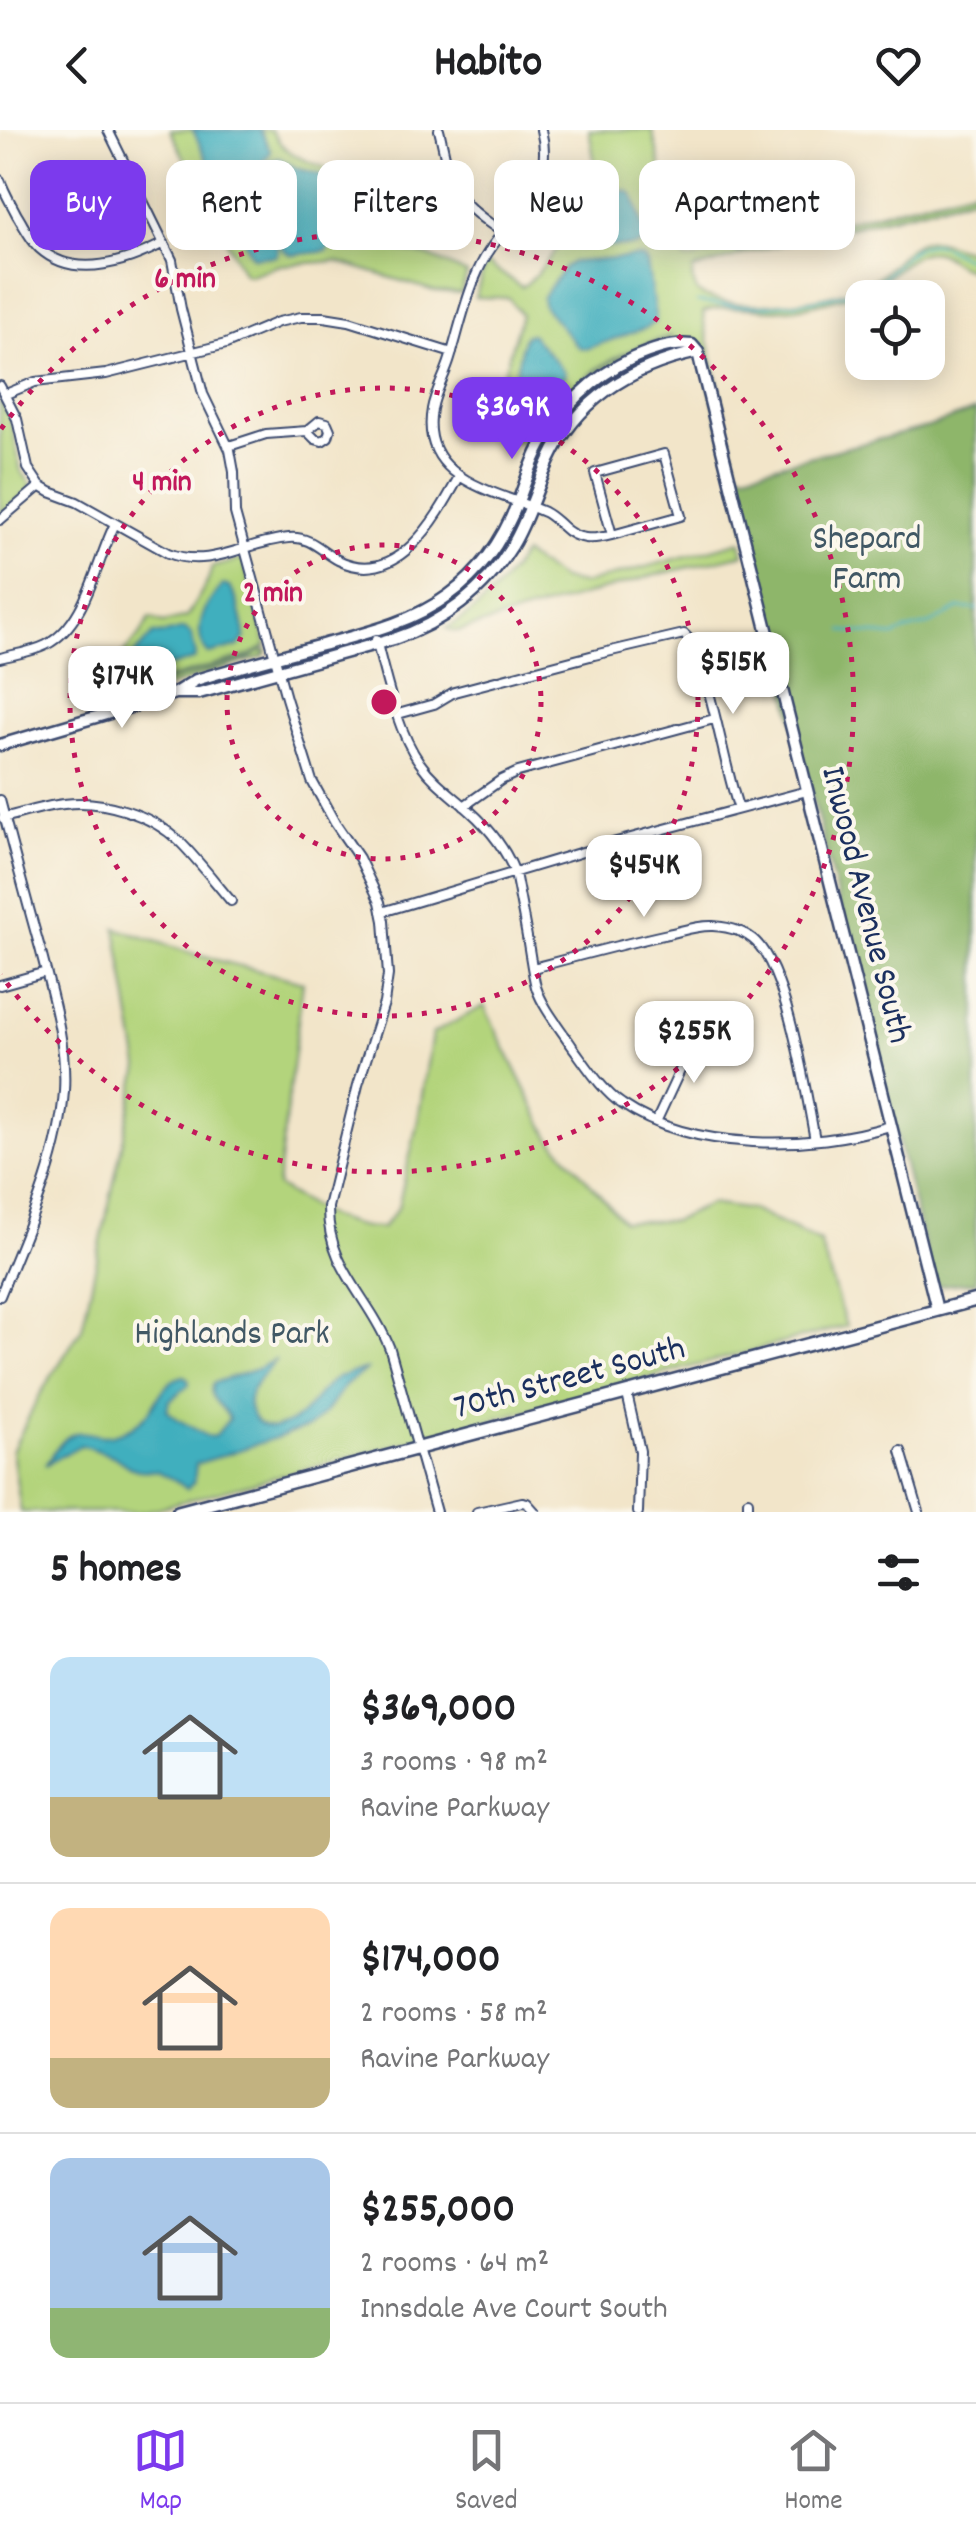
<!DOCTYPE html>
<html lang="en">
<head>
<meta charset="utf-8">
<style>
	body { margin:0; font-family:Dekko,sans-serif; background:#f6f6f6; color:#202124; height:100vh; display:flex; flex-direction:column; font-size:38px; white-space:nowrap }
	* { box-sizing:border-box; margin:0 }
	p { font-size:32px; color:#757577 }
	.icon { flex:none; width:55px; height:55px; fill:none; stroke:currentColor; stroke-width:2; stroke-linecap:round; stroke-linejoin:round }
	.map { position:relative; height:1382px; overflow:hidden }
	.drawer { display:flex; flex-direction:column; background:#fff; flex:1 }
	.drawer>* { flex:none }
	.guide { position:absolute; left:30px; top:30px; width:918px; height:90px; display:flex; gap:20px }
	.fabs { position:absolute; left:845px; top:150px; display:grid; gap:20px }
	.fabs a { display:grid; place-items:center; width:100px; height:100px; border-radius:20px; background:#fff; box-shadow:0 5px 25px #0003; font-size:50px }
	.price { position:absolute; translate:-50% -85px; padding:0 22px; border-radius:20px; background:#fff; color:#222; font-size:32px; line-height:65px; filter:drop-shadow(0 2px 5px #0008) }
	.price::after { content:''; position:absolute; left:50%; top:60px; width:30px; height:22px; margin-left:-15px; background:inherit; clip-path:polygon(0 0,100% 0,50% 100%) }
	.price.on { background:#7c3aed; color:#fff }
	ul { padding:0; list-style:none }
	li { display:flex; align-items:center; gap:30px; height:250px; padding:0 50px }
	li+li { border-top:2px solid #e0e0e0 }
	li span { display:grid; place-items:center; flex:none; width:280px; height:200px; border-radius:20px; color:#555 }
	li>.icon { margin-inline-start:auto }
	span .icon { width:120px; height:120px; fill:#fffc; stroke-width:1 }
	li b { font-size:42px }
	h2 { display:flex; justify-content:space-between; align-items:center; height:120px; padding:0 50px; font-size:42px }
	.pill { padding:0 35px; border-radius:20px; background:#fff; box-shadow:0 5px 25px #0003; font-size:35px; line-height:90px }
	.pill.on { background:#7c3aed; color:#fff }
	header { display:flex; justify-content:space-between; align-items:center; height:130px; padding:0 50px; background:#fff; font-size:45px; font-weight:700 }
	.dock { display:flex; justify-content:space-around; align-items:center; height:140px; border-top:2px solid #e0e0e0; background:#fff; font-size:28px; color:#757577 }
	.dock a { display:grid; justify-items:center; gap:5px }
	.dock .on { color:#7c3aed }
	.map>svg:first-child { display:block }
	.green { fill:#b3d47b; stroke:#67826c; stroke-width:2.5 }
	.forest { fill:#8eb66b; stroke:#547264; stroke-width:2.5 }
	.water { fill:#41afbe; stroke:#2e6f8e; stroke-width:2.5 }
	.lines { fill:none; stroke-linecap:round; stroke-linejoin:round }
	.stream { stroke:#41afbe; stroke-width:2.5 }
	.minor-casing { stroke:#3b4a6e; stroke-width:12 }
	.tertiary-casing { stroke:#3b4a6e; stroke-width:15 }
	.secondary-casing { stroke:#3b4a6e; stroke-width:16 }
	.minor { stroke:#fff; stroke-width:8 }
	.tertiary { stroke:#fff; stroke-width:10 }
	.secondary { stroke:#fff; stroke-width:11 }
	.ring { fill:none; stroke:#c2185b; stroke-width:5; stroke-dasharray:5 10 }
	.labels { text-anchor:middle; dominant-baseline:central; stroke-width:8; stroke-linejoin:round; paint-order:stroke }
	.park-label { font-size:35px; fill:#415865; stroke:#fbf7ec }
	.street-label { font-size:35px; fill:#1b2f5e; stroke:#fbf7ec }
	.centre { fill:#c2185b; stroke:#fbf7ec; stroke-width:5 }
	.ring-label { font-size:30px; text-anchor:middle; font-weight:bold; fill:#c2185b; stroke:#fbf7ec; stroke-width:8; stroke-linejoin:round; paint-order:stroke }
</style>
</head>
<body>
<header><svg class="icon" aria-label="back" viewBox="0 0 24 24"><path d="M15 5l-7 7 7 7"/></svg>Habito<svg class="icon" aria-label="heart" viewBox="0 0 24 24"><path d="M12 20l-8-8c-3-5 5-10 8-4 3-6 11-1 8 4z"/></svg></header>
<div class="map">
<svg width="976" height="1382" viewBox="0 0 976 1382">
	<rect width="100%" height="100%" fill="#fbf7ec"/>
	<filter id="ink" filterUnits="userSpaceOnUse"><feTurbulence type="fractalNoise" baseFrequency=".01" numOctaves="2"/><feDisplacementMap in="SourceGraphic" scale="20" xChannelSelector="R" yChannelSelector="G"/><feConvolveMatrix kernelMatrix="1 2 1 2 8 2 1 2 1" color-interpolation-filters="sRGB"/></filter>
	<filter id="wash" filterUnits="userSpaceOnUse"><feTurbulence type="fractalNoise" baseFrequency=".0048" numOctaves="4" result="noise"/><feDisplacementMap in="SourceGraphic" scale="40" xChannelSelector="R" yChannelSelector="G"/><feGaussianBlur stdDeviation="2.25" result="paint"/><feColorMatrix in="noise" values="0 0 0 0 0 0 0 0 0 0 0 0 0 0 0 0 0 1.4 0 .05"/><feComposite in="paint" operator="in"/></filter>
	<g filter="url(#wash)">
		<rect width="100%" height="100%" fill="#f2e5c9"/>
		<path class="green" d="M 170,0 L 271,0 C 288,30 307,29 335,42 C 344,59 338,78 347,94 C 363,121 398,118 424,125 C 439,129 453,138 467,144 L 461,163 L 434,161 L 336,131 L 280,135 L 250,145 L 244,144 Z
			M 589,0 L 652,0 L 678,108 L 685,129 L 694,129 L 742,117 L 737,122 L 744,124 L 693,140 L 692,148 L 697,162 C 735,186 839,172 876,148 C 893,138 904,115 924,111 C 942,107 958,121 976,121 L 976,139 C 954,141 946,118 927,122 C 903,126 886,157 855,164 C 834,170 810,177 788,179 C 761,182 729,172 703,182 L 704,192 L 736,333 L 739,341 L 745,343 L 733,346 L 700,217 L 697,212 L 688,209 L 630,226 L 545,299 L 533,318 L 532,315 C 559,272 593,236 641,218 C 651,214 662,212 671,208 L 671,206 C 605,224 564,256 529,314 C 514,312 491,306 490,289 L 521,185 L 509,168 L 475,167 L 486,133 L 522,157 C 541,145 588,77 593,55 C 597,37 592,17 589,0 Z
			M 0,267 L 12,295 L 21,341 L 32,355 L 27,363 L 0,384 Z
			M 741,411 L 744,424 L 652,446 L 459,501 L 452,501 L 447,498 C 479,481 503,455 523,424 L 562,450 L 583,454 Z
			M 243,429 L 267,516 L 248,526 L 82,573 L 82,565 L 84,558 L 107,542 L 139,506 L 150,488 L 163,493 L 187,487 L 208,451 L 212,437 Z
			M 261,521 L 267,521 L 263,527 C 203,544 145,566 85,583 L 83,576 L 249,528 Z
			M 116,798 L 197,825 L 303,852 L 277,1056 C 309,1076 343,1099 382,1098 L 398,1078 L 418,990 L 432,904 L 484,876 L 549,1006 L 623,1091 L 673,1091 L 710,1074 L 752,1080 L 820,1112 L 846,1196 L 143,1382 L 21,1382 L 12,1321 L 39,1266 L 82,1198 L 139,937 Z"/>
		<path class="forest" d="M 976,58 L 976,66 L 744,124 L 737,122 L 742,117 Z
			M 976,280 L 976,1152 L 934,1156 L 733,346 L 928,297 Z"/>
		<path class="water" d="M 193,0 L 260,0 L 271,22 L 252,44 L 251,51 L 278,120 L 276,126 L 254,127 L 250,123 Z
			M 279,28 L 296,38 L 323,45 L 328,50 C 333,72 342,103 327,121 L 292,125 L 283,120 L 257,50 L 270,31 Z
			M 624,60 L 630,62 L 634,67 L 646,108 L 645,113 L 635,116 L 579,118 L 580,112 L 599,88 L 605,69 Z
			M 639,127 L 644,129 L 647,133 L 656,191 L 646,198 L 586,219 L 578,217 L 544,177 L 542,168 L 565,137 L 572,132 Z
			M 531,204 L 564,241 L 565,246 L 521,286 L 512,288 L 507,283 L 523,209 L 526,205 Z
			M 223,455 C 225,456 228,456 230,458 C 237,465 245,498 245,508 L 237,517 L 208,524 C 190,501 205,474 223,455 Z
			M 184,499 L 191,504 L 196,525 L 194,530 L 125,547 L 121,545 L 127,533 L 153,504 L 165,504 Z
			M 276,1229 C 265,1244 241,1263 251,1283 C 257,1294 263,1299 276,1297 C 309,1291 312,1263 337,1248 C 346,1243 358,1242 368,1239 L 346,1254 L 324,1284 L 309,1297 L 196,1334 L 194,1352 L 187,1359 L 175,1350 L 157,1341 L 138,1340 L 129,1337 L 113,1326 L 81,1315 L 45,1335 C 53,1326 60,1310 71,1305 C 82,1299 92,1305 103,1306 C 116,1306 130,1299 140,1291 C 158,1278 159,1251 184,1246 L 188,1249 L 189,1255 L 169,1271 L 167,1280 C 177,1292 195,1297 207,1307 L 215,1306 L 229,1289 C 224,1274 206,1271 213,1253 L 257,1239 Z"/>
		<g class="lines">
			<path class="stream" d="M 697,172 C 745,178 783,177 830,167 C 845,163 861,161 875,153 C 892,143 905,120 924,115 C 944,109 957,130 976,128
				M 843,501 L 894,506 L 904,501 L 931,494 L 959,478 L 976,479"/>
		</g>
	</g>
	<g filter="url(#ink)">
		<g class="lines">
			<defs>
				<path id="minor" d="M 108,0 L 172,130 L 181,179 L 203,264 L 230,320 L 234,342 L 235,383 L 286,568 L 312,651 L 335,693 L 359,728 L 380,772 L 384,791 L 388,845 L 384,873 L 358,955 L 328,1077 C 327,1138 370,1167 390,1219 L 436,1382
					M 439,0 C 445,23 448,53 464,71 C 474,84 490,93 503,103
					M 541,0 C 558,64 501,89 478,141 C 465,169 459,200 450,229 C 445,246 435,262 432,279 C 419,351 497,361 544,382 C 552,386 556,391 562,396 C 577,411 593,410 612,405 L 681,386 L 664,324 L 595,343 L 612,405
					M 0,50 C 4,62 11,73 17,85 C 24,96 30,109 39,118 C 75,151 127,132 164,113
					M 396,67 L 421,55 L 452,47
					M 0,256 L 17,289 L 28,338 L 40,356
					M 6,264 L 35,252 L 106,244 L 226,214 L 278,192 L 301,187 L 324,187 L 349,191 L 452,223
					M 229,316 L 266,304 L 307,301 L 315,309 L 322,311 L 328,307 L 330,300 L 327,293 L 319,291 L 307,301
					M 0,390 L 40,356 L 50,362 L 77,372 L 168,423 C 211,440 247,411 289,408 C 311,406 321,421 338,430 C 397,459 436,389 459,347
					M 376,510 C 386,548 397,601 420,633 C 434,653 453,665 470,681 C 489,698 506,720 515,743 C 520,769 525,794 529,819 C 531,831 533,845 536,857 C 543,878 560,898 572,916 C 586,935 603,962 622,974 C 692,1022 812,1020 890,996
					M 0,528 C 15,524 32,522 46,515 C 87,494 96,431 115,394
					M 398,584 L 434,574 L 454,562 L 594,525 L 684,504 C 707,522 725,644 739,679
					M 0,670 C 13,719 26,769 40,818 C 52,866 67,912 64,961 C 59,1032 26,1101 0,1166
					M 464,676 L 501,650 L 518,642 L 714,589
					M 3,688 C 23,683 44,676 64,674 C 103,669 151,684 180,712 C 198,730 214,751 231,771
					M 382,782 L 616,712 L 807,661
					M 533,838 C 578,826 622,814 668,804 C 682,801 698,795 713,796 C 728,797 745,801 756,812 C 788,844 806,963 815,1010
					M 0,855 L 46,842
					M 656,992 L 697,904
					M 627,1264 L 640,1321 L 638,1382
					M 901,1321 L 919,1382
					M 748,1371 L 748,1382
					M 477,1382 L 522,1372 L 527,1373 L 535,1382"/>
				<path id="tertiary" d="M 176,563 L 199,563 L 394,509 C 442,493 485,461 512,416 C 528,390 536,359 549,331 C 577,269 633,236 698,222
					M 0,615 L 154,570 L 175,563 L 196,550 C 238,537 280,526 322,515 C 366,503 411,493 449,465 C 481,442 503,409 517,374 C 525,355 530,335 540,317 C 560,279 594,246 633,228 C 651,220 673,212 692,215 L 698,222 L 701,235 L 937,1180"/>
				<path id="secondary" d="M 178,1382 L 976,1170"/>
			</defs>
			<use href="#minor" class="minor-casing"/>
			<use href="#tertiary" class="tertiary-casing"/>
			<use href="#secondary" class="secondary-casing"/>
			<use href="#minor" class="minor"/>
			<use href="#tertiary" class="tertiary"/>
			<use href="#secondary" class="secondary"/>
		</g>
	</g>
	<g class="ring">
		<circle cx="384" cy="572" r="157"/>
		<circle cx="384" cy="572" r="314"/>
		<path d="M1 299A470 470 0 1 1 1 845"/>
	</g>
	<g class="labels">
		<g class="park-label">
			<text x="867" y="411">Shepard<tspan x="867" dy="40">Farm</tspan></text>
			<text x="232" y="1206">Highlands Park</text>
		</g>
		<g class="street-label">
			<text transform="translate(864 775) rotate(76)">Inwood Avenue South</text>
			<text transform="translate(570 1250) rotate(-15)">70th Street South</text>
		</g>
	</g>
	<circle cx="384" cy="572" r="15" class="centre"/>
	<g class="ring-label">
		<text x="185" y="157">6 min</text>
		<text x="162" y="360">4 min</text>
		<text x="273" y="471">2 min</text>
	</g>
</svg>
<div class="fabs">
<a><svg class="icon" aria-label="locate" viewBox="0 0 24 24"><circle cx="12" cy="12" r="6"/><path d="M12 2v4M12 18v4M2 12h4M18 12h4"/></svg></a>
</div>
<b class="price on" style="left:512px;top:332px">$369K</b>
<b class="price" style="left:733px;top:587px">$515K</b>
<b class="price" style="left:122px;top:601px">$174K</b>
<b class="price" style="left:644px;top:790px">$454K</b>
<b class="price" style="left:694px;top:956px">$255K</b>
<div class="guide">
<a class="pill on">Buy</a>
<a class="pill">Rent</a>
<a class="pill">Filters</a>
<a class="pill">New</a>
<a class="pill">Apartment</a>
</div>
</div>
<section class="drawer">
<h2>5 homes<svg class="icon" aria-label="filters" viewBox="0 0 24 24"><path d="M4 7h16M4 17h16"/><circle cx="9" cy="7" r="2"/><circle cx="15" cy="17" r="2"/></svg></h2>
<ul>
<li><span style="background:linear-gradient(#bfe0f5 70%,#c2b280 0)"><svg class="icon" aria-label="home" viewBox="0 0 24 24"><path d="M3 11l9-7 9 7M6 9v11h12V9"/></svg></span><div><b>$369,000</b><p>3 rooms · 98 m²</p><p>Ravine Parkway</p></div></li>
<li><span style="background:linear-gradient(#ffd9b3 75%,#c2b280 0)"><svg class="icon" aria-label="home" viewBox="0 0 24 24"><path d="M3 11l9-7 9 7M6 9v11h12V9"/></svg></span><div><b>$174,000</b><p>2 rooms · 58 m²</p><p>Ravine Parkway</p></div></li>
<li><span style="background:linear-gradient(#a9c7e8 75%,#8fb573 0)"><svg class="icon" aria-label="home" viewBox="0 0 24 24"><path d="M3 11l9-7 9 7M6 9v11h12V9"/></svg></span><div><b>$255,000</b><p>2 rooms · 64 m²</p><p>Innsdale Ave Court South</p></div></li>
</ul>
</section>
<nav class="dock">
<a class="on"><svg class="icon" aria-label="map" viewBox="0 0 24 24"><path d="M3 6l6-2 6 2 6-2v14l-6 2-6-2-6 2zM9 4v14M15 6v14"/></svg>Map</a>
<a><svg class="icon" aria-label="saved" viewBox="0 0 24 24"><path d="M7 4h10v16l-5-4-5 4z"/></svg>Saved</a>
<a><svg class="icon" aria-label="home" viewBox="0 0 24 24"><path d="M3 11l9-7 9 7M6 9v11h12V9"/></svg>Home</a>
</nav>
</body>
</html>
